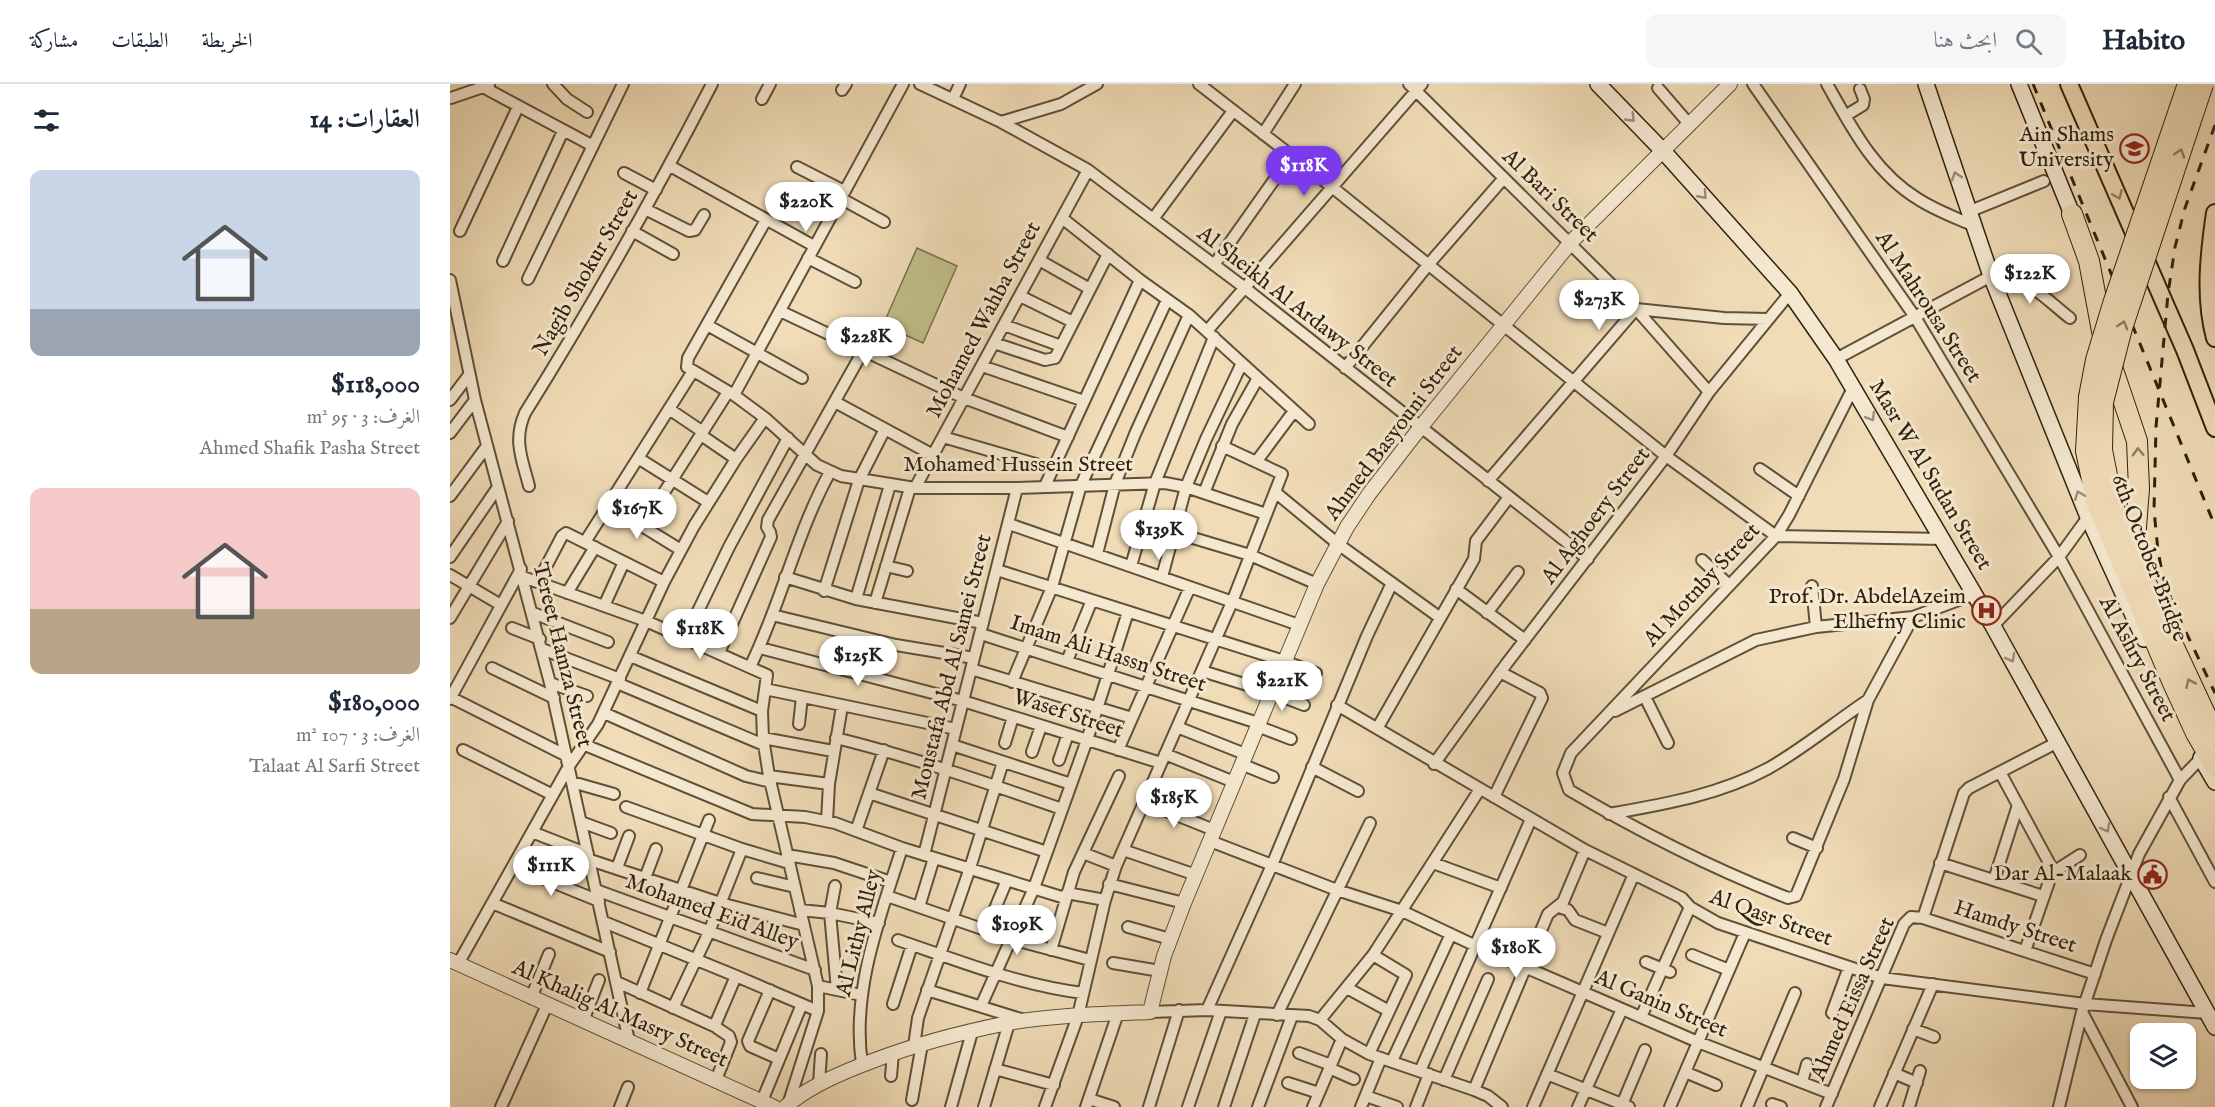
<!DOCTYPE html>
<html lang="ar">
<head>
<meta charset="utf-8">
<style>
	body { margin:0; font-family:"IM FELL English",Amiri,serif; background:#f6f6f7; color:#1f2937; direction:rtl; height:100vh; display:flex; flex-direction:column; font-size:22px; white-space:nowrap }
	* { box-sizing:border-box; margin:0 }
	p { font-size:20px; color:#747a83 }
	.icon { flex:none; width:33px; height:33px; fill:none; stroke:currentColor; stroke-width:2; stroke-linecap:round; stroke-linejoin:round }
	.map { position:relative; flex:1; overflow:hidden; direction:ltr }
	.side { display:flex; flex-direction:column; background:#fff; width:450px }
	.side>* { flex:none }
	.controls { position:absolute; left:1680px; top:939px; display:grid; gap:12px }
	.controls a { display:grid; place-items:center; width:66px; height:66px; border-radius:12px; background:#fff; box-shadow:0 2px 4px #0004; font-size:30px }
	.price { position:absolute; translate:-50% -51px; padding:0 14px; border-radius:21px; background:#fff; color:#222; font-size:20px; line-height:39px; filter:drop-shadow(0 2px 3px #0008) }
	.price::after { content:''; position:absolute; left:50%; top:36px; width:18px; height:14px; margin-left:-9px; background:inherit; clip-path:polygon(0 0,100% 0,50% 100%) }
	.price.active { background:#7c3aed; color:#fff }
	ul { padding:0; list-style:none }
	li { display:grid; align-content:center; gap:12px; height:318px; padding:0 30px }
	li span { display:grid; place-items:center; height:186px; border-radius:12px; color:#555 }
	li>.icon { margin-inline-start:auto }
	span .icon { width:108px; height:108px; fill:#fffc; stroke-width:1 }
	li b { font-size:26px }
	h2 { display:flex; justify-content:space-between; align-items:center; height:72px; padding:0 30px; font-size:26px }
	header { display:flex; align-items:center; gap:36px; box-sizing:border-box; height:84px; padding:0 30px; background:#fff; border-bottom:2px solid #e0e1e3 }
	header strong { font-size:28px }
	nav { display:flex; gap:33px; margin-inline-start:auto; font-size:21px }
	.search { width:420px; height:54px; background:#f6f6f7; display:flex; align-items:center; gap:15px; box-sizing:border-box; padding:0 21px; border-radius:12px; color:#747a83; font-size:22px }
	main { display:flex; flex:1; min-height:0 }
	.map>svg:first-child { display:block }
	.green { fill:#c0be8a; stroke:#78704c; stroke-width:1.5 }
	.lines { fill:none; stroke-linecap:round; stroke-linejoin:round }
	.minor-casing { stroke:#5f5038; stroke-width:14 }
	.tertiary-casing { stroke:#5f5038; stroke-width:16 }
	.secondary-casing { stroke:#2f210e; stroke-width:18 }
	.primary-casing { stroke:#2f210e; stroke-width:20 }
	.motorway-casing { stroke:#2f210e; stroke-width:22 }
	.minor { stroke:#f5e8d0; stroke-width:10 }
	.tertiary { stroke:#f5e8d0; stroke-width:14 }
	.secondary { stroke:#f5e8d0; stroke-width:15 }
	.primary { stroke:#f0dcb7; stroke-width:16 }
	.motorway { stroke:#f0dcb7; stroke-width:20 }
	.rail { stroke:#2f210e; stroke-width:3; stroke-dasharray:10 10; stroke-linecap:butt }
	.motorway-bridge-casing { stroke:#2f210e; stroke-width:22; stroke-linecap:butt }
	.motorway-bridge { stroke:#f0dcb7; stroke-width:20 }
	.oneway { stroke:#9c8e79 }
	.oneway2 { stroke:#907e62 }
	.labels { text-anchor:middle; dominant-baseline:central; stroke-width:6; stroke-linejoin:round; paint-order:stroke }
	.poi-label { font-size:22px; fill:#2f210e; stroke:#f5e8d0; text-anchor:end }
	.street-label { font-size:22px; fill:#2f210e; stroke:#f5e8d0 }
</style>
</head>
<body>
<header>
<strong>Habito</strong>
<div class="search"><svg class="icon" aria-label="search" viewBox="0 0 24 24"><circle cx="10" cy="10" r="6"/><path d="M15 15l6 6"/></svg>ابحث هنا</div>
<nav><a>الخريطة</a><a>الطبقات</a><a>مشاركة</a></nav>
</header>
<main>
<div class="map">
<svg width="1765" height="1023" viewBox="0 0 1765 1023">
	<rect width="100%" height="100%" fill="#f0dcb7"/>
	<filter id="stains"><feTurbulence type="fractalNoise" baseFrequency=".00333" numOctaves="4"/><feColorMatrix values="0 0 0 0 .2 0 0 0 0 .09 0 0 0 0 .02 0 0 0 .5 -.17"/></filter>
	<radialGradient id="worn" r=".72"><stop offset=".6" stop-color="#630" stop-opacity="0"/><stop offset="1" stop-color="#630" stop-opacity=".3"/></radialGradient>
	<path class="green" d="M 467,164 L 507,182 L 473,259 L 433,241 Z"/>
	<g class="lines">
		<defs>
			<path id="minor" d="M 103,0 L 117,15 L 137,28
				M 470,0 L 551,38 L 638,86 L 795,204 L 1138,475
				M 749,0 L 882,103 L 1216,372 L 1326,452 L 1494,455
				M 959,0 L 1186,225 L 1259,308
				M 1303,0 L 1465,233 L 1609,473 L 1730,696
				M 1377,0 C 1402,44 1424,88 1468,115 C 1485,126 1504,133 1522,141
				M 33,3 L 143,62
				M 1208,4 L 1240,41
				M 392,6 L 396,0
				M 1,14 L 39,1
				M 312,15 L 320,0
				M 503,15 L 510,0
				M 1395,32 L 1413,21 L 1414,15 L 1410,5
				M 551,38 L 611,20 L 647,0
				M 813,50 L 845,0
				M 220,82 L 364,162
				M 347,83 L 394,107
				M 174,89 L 206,106
				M 390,114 L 434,138
				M 195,125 L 239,147 L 245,146 L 254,131
				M 1518,128 L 1594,97
				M 612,134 L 690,196 L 739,231 L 859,340
				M 703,135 L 783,27
				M 316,136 L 238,274 L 237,283 L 284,311 L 315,334 L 367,381 L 391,392 L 465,404 L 567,404 L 715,399 L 736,403 L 816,430
				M 10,147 L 68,23
				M 182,147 L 223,170
				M 358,174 L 405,198
				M 589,176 L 640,205
				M 53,177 L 113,47
				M 764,181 L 841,72
				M 78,195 L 173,0
				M 0,196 L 25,316 L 100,599 L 179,957
				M 570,212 L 623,238
				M 330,227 L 514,314 L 618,353
				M 257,241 L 352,294
				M 554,241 L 611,262
				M 757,247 L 972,0
				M 544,259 L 595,276 L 605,274 L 658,170
				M 1386,275 L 1541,192 C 1569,185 1599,218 1620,234
				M 532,282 L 634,317
				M 895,284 L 978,181 L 1054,94
				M 1403,304 L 1339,431 L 1326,452 L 1121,669 L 1113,689 L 1119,706 C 1190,748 1261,784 1338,814 L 1346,812 L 1394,695 L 1418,616 L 1463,533
				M 284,311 L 453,0
				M 0,316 L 19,291
				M 385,318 L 483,371
				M 219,325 L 253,348
				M 0,349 L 25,316
				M 251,351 L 286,375
				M 493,353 L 603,385
				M 188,374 L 258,418
				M 806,378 L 844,327
				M 1310,385 L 1349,412
				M 1038,397 L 1186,225 L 1274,234 L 1318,235
				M 79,402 C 72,375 63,356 75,329 C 142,222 204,112 262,0
				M 595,402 L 690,196
				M 465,404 L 638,86
				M 825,408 L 888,460 L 989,533
				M 754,409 L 782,340 L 808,294
				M 0,412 L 37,362
				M 158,421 L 231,466
				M 559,440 L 849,541
				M 192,443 L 278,308
				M 723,448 L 800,471 L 867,500
				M 135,458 L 243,287
				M 647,470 L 665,400 L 685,350 L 739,231
				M 0,473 L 48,403
				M 1252,476 L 1279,501
				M 436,482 L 457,487
				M 681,482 L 705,399 L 764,253
				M 547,486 L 834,577 L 866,589
				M 0,491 L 51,521
				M 73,493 L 196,537 L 317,591 L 312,627 L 313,654 L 319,692 L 368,902 L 368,927 L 338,1021
				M 335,493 L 406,515 L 533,539
				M 712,493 L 736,403 L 756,355 L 792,279
				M 88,498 L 112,452 L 116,449 L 214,498
				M 1362,502 L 1366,543
				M 1006,505 L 1075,556
				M 374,507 L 409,396 L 435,345
				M 117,509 L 145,463
				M 406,515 L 440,401
				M 425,519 L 460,404
				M 154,522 L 174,478
				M 83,529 L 158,558
				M 1037,529 L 1068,488
				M 322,531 L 446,561 L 524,574
				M 0,534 L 58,437
				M 1543,542 L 1609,473 L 1638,433
				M 62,544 L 90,555
				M 531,550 L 808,639
				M 235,554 L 279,463 L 338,354
				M 310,564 L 513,617 L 711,679
				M 92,565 L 170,595
				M 269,569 L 321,453 L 320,448 L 317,443 L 318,436 L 413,267
				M 180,572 L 312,627
				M 617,577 L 642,516
				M 300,583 C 331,520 346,450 380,388
				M 42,584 L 104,614
				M 521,585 L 682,634
				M 752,587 L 820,608 L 854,621
				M 562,598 L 602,503 L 631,401 L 717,216
				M 100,599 L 137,612
				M 167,599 L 314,661
				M 315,605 L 506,645
				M 0,613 L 117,672
				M 1195,613 L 1218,659
				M 0,615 L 71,485
				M 887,621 L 1135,766 L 1232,814 L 1240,823 L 1268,839 L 1432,894 L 1635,920 L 1757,929
				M 1165,627 L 1306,556 L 1366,543 L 1463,533 L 1525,510
				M 154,629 L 296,692 L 321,698
				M 349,640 L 352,613
				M 807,642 L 841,655
				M 727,643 L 795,670
				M 928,643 L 1024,475 L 1026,457 L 1059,413
				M 313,654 L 383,667
				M 386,654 C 463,673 537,699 612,725
				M 555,659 L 563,633
				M 135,661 L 302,730 L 355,733 L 385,739 L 452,764 L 615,814
				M 502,661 L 621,700
				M 13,666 L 103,711
				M 668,666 L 740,503
				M 582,668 L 591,642
				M 715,670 L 784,698
				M 609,676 L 618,650
				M 791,680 L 823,693
				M 984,680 L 1057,579 L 1216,372 L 1259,308 L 1340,209
				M 862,683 L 908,707
				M 1550,688 L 1603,786
				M 319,692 L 379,700
				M 122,698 L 164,710
				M 419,709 L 597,768
				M 1044,713 L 1092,614 L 1090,609 L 1050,588
				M 1719,713 L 1765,798
				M 694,718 L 764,746
				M 176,723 L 292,765 L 339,779
				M 1159,730 C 1215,720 1269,711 1319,684 C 1354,664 1385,638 1418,616
				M 377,737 L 379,700 L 392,622
				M 131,738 L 161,749
				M 406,747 L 434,666
				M 82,748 L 138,770
				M 1343,754 L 1367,764
				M 760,757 L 887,806 L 952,827 L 1026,862 L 1172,925 L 1248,958 L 1382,1010
				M 673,766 L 746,791
				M 633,769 L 666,782
				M 337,771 L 384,779 L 441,798
				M 474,771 L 567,404
				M 140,776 L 270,819 L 354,841
				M 983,779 L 1051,804
				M 1490,779 L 1593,812
				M 63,782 L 149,817
				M 167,784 L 179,752
				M 195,794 L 206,765
				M 307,794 L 345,803
				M 1544,796 L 1568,721
				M 659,800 L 734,819
				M 385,802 L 380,829 L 387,906
				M 146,806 L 365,886
				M 617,809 L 655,816
				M 437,812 L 561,855 L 640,876
				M 42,819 L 160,868
				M 469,823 L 484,774
				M 1109,823 L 1118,826 L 1125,836 L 1158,849
				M 350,826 L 380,829 L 429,839
				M 1473,834 L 1514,709 L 1519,704 L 1608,658
				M 154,838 L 286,892 L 368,927
				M 678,843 L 720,855
				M 536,846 L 557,796
				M 448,856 C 509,877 569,901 633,909
				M 601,866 L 624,788 L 669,692
				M 1575,867 L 1602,789 L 1630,771
				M 1242,871 L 1279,886
				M 1196,878 L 1220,888
				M 663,879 L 710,887
				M 8,880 L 119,682 L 148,640 L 214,498 L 244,442 L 286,375 L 315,334
				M 167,898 L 266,943
				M 368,902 L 411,911
				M 897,904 L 939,927
				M 320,906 L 298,957 L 300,962 L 329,975
				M 477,906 L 574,936
				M 190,909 L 259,736
				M 81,914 L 99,870
				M 443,920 L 462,861
				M 531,922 L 584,804 L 637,656 L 678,528
				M 223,924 L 259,848 L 292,765
				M 757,926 L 822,781 L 917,552 L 942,499
				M 700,928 L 757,926 L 859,932 L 870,936 L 892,955 L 919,970 L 1024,1006 L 1038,1012 L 1052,1023
				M 1632,928 L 1682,1023
				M 1382,929 L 1399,883
				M 827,931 L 920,739
				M 1191,933 L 1240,823
				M 870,936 L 923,871 L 1030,705
				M 133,937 L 149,896
				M 1463,945 L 1484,953
				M 464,962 L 468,934 L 520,784 L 553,678
				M 849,969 L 881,981
				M 919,970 L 956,891 L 923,871
				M 942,977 L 1001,850
				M 412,980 C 401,907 430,833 452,764
				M 879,984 L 904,995
				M 545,985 L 604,1001
				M 970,987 L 1081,735
				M 1235,988 L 1266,1001
				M 1444,989 L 1467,999
				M 1097,990 L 1179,1023
				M 441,992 L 443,969
				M 266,996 L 281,958 L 279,952 L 267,944 L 265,941 L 286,892
				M 994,996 L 1038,895
				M 1352,998 L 1357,980
				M 838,999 L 869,1009
				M 369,1000 L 371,970
				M 1024,1006 L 1098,830 L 1113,818 L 1135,766
				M 916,1012 L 947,1023
				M 639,1015 L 664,1023
				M 462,1016 L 472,960
				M 312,1017 L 352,920
				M 1322,1020 L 1331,1023
				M 51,1023 L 97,921
				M 170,1023 L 178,1003
				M 501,1023 L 522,948
				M 534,1023 L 559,939
				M 595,1023 L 628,932 L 655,816 L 666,782 L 782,518 L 832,390 L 772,362
				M 636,1023 L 668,929
				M 699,1023 L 729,926
				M 738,1023 L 771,927
				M 774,1023 L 805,930
				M 808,1023 L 842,932
				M 863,1023 L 892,955
				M 911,1023 L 931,974
				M 966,1023 L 979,990
				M 1083,1023 L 1184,790
				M 1128,1023 L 1172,925
				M 1171,1023 L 1195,966
				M 1220,1023 L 1295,849
				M 1297,1023 L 1345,909
				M 1376,1023 L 1454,840 L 1461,833 L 1473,834 L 1645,890
				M 1430,1023 L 1483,900
				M 1459,1023 L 1470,987
				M 1609,1023 L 1632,928 L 1656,856 L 1689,770 L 1730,696 L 1751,674"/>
			<path id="tertiary" d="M 0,876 L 324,1023
				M 335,1023 C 361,1001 393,988 425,976 C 467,960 513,948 558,939 C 603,931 654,930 700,928 L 714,872 L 734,819 L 867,500 L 897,443 L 919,410 L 970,344 L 1121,158 L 1280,0"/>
			<path id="secondary" d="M 1148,0 L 1214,68 L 1340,209 L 1386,275 L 1543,542 L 1765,943
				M 1476,0 L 1541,192 L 1638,433 L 1694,555
				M 1569,0 L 1622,130
				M 1751,674 L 1765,698"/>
			<path id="primary" d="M 1619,0 L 1735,266 L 1765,344
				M 1765,129 C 1759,170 1754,213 1765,254"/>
			<path id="motorway" d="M 1622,130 L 1639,177 L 1652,247 L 1659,274 L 1687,357 L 1689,405 L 1684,469
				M 1639,313 L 1636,367 L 1647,420 L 1723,599 L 1746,649 L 1765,682
				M 1653,318 L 1652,366 L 1663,422 L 1722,559 L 1765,651"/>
		</defs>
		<use href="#minor" class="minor-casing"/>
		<use href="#tertiary" class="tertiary-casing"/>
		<use href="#secondary" class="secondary-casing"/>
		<use href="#primary" class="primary-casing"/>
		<use href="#motorway" class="motorway-casing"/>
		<use href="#minor" class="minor"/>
		<use href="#tertiary" class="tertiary"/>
		<use href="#secondary" class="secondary"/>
		<use href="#primary" class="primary"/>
		<use href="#motorway" class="motorway"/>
		<path class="rail" d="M 1583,0 L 1765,442
			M 1765,41 L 1735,124 L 1725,163 L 1718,210 L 1706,343 L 1704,426 L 1708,467 L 1713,493 L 1724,523 L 1765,609"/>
		<defs>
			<path id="motorway-bridge" d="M 1639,313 L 1646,276 L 1664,217 L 1738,0
				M 1653,318 L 1672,244 L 1753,0"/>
		</defs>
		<use href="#motorway-bridge" class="motorway-bridge-casing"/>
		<use href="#motorway-bridge" class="motorway-bridge"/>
	</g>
	<defs><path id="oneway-chevron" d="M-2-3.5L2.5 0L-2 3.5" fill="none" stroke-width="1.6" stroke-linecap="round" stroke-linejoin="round" transform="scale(1.5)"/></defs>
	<g class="oneway">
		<use href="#oneway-chevron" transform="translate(1181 34) rotate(46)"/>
		<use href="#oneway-chevron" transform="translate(1506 92) rotate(-108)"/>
		<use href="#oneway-chevron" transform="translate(1253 111) rotate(48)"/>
		<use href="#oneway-chevron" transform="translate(1421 333) rotate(59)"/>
		<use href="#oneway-chevron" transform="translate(1629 411) rotate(-112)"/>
		<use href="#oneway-chevron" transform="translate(1561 574) rotate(61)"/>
		<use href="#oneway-chevron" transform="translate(1656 744) rotate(61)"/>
	</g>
	<g class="oneway2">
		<use href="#oneway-chevron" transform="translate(1730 69) rotate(-72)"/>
		<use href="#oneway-chevron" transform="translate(1668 111) rotate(67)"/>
		<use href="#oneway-chevron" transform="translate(1673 241) rotate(-73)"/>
		<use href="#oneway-chevron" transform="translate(1688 368) rotate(-93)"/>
		<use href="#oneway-chevron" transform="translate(1740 599) rotate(-114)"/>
	</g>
	<defs>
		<symbol id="university-ring" viewBox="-11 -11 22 22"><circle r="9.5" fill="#f5e8d0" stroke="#8f2418" stroke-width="1.5"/><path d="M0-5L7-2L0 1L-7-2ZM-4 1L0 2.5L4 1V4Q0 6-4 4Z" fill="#8f2418"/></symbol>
		<symbol id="hospital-ring" viewBox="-11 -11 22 22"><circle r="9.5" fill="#f5e8d0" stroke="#8f2418" stroke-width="1.5"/><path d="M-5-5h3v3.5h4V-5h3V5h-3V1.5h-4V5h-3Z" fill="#8f2418"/></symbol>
		<symbol id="civic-ring" viewBox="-11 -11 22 22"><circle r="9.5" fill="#f5e8d0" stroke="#8f2418" stroke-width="1.5"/><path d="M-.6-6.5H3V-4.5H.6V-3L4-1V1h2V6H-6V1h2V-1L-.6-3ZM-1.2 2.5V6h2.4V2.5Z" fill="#8f2418"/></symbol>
	</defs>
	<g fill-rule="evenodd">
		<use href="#university-ring" x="1668" y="48" width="33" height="33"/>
		<use href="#hospital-ring" x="1520" y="510" width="33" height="33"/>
		<use href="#civic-ring" x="1686" y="774" width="33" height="33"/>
	</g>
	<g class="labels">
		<g class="poi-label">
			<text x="1664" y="51">Ain Shams<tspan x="1664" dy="25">University</tspan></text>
			<text x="1516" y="513">Prof. Dr. AbdelAzeim<tspan x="1516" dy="25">Elhefny Clinic</tspan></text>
			<text x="1682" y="790">Dar Al-Malaak</text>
		</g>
		<g class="street-label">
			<text transform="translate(1100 112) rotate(44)">Al Bari Street</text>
			<text transform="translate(136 189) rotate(-60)">Nagib Shokur Street</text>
			<text transform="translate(847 223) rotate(38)">Al Sheikh Al Ardawy Street</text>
			<text transform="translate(1478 223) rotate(57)">Al Mahrousa Street</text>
			<text transform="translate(534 236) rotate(-62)">Mohamed Wahba Street</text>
			<text transform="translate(944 349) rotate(-53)">Ahmed Basyouni Street</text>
			<text x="568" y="381">Mohamed Hussein Street</text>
			<text transform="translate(1480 391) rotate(59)">Masr W Al Sudan Street</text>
			<text transform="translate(1146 432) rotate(-53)">Al Aghoery Street</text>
			<text transform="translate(1699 474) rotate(69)">6th October Bridge</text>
			<text transform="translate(1252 501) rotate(-47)">Al Motnby Street</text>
			<text transform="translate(658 570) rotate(18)">Imam Ali Hassn Street</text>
			<text transform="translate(112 571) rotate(76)">Tereet Hamza Street</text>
			<text transform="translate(1687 575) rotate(62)">Al Ashry Street</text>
			<text transform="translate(502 583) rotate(-76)">Moustafa Abd Al Samei Street</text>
			<text transform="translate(618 630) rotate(18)">Wasef Street</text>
			<text transform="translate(262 828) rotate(20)">Mohamed Eid Alley</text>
			<text transform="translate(1321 834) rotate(20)">Al Qasr Street</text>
			<text transform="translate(1565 843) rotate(18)">Hamdy Street</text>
			<text transform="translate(409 849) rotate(-76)">Al Lithy Alley</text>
			<text transform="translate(1403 915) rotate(-66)">Ahmed Eissa Street</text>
			<text transform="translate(1211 920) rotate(23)">Al Ganin Street</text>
			<text transform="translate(170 930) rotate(24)">Al Khalig Al Masry Street</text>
		</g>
	</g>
	<rect width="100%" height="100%" filter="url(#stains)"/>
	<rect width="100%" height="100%" fill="url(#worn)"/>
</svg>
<div class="controls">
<a><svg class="icon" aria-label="layers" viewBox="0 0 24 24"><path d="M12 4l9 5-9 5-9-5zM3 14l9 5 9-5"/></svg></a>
</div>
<b class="price active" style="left:854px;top:113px">$118K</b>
<b class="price" style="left:356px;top:149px">$220K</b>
<b class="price" style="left:1580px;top:221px">$122K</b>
<b class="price" style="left:1149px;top:247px">$273K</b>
<b class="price" style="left:416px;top:284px">$228K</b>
<b class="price" style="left:187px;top:456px">$167K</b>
<b class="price" style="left:709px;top:477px">$139K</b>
<b class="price" style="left:250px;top:576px">$118K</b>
<b class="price" style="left:408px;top:603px">$125K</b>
<b class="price" style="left:832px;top:628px">$221K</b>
<b class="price" style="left:724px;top:745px">$185K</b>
<b class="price" style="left:101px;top:813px">$111K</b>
<b class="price" style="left:567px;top:872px">$109K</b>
<b class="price" style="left:1066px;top:895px">$180K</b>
</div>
<section class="side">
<h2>العقارات: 14<svg class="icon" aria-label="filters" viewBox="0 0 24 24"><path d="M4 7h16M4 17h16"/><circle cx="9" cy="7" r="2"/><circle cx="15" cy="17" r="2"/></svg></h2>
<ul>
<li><span style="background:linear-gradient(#c9d6e8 75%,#9aa5b1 0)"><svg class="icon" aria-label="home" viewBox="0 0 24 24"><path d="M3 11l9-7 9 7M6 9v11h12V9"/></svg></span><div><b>$118,000</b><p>الغرف: 3 · 95 m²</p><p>Ahmed Shafik Pasha Street</p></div></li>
<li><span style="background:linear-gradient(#f6c9c9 65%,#b9a48a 0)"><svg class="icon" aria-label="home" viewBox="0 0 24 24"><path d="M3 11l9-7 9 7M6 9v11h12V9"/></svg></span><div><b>$180,000</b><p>الغرف: 3 · 107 m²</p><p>Talaat Al Sarfi Street</p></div></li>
</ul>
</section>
</main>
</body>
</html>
